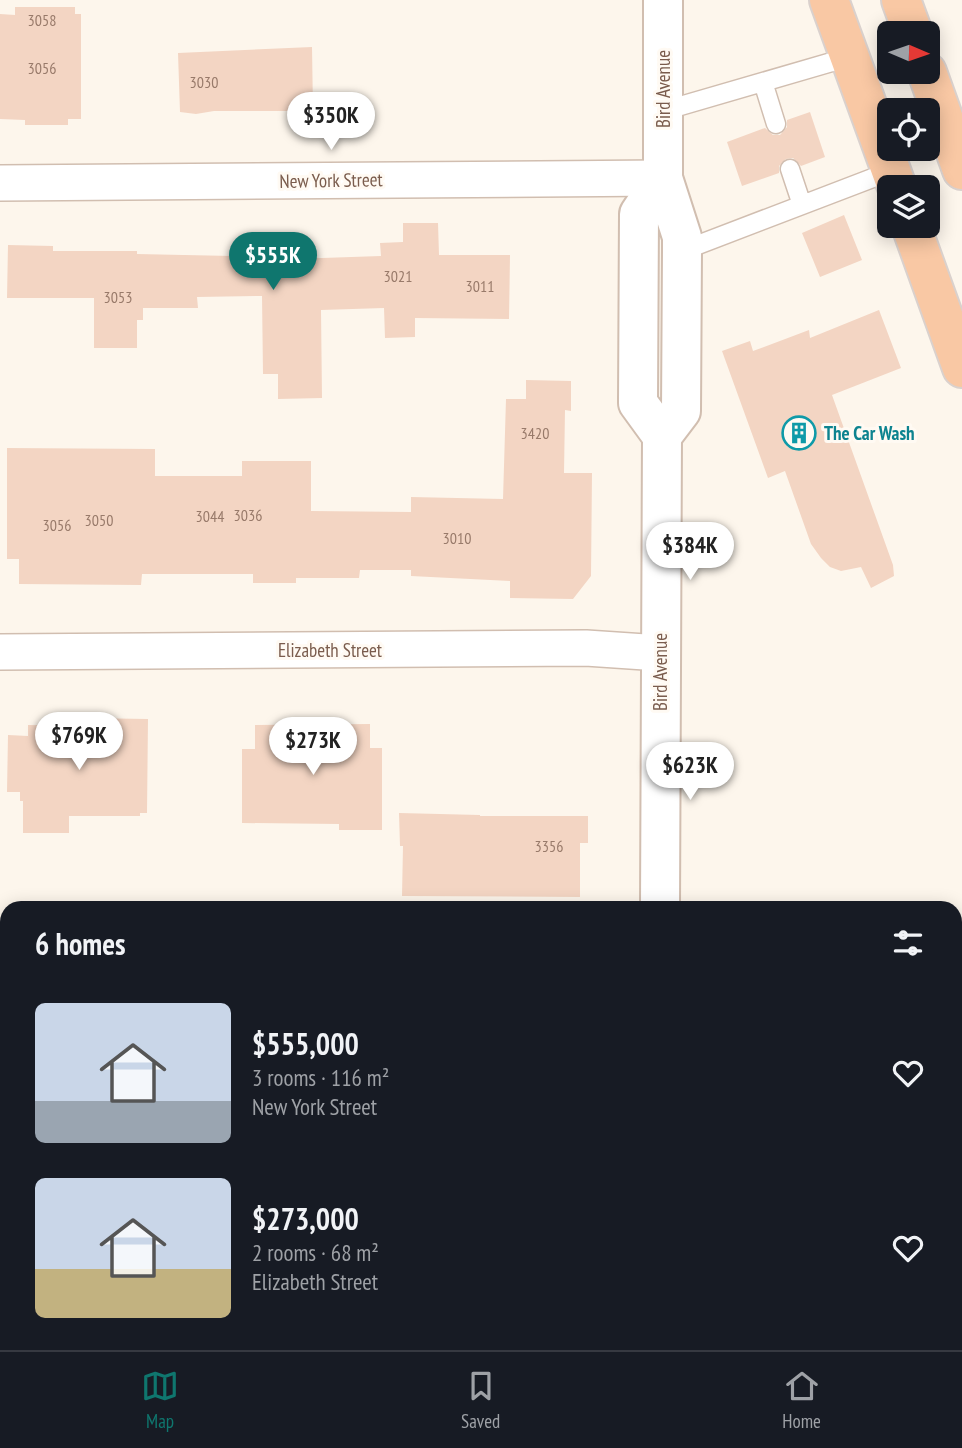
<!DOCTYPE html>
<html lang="en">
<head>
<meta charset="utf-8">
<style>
	body { margin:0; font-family:"PT Sans Narrow",sans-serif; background:#242831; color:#f1f3f6; height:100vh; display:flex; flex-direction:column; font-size:26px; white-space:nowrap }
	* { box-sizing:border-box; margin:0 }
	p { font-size:23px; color:#9ea1a6 }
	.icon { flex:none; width:38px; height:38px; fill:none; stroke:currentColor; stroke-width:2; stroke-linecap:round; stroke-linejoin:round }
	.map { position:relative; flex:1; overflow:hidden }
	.details { position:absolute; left:0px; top:901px; width:962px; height:450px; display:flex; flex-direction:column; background:#171b24; border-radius:21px 21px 0 0; box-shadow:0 4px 18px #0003 }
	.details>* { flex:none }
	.needle { width:46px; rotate:92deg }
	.controls { position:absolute; left:877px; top:21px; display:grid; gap:14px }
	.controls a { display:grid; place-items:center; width:63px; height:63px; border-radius:10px; background:#171b24; box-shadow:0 4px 18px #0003; font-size:35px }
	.price { position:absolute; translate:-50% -60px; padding:0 16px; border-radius:24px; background:#fff; color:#222; font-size:23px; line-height:46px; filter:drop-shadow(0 2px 4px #0008) }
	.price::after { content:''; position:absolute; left:50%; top:42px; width:21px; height:16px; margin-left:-10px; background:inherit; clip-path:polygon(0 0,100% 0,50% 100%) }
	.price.active { background:#0f766e; color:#fff }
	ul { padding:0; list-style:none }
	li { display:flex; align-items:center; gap:21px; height:175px; padding:0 35px }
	li span { display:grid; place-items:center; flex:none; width:196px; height:140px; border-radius:10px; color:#555 }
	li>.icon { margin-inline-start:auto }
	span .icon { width:84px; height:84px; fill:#fffc; stroke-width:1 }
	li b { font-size:30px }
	h2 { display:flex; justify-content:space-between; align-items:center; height:84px; padding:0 35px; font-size:30px }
	.dock { display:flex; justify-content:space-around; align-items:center; height:98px; border-top:2px solid #363941; background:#171b24; font-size:19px; color:#9ea1a6 }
	.dock a { display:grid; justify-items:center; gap:4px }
	.dock .active { color:#0f766e }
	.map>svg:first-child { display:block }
	.building { fill:#f3d5c3 }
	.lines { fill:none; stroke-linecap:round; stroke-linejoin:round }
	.service-casing { stroke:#d1beb0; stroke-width:21 }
	.minor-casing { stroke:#d1beb0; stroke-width:38 }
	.tertiary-casing { stroke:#d1beb0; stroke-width:42 }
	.trunk-casing { stroke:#dad1cd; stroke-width:42 }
	.service { stroke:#fff; stroke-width:18 }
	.minor { stroke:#fff; stroke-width:35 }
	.tertiary { stroke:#fff; stroke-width:38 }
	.trunk { stroke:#f9c8a4; stroke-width:38 }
	.labels { text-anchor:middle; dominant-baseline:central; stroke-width:6; stroke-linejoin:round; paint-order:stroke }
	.number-label { font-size:16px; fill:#987a6a }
	.street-label { font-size:19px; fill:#7a5c4d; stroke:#fffaf3 }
	.culture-label { font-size:19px; font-weight:bold; fill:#0d838f; stroke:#fffaf3; text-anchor:start }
</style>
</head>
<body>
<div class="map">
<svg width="962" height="1350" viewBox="0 0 962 1350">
	<rect width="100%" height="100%" fill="#fdf6ec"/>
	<path class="building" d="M 15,7 L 75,7 L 75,14 L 81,14 L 81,119 L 68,119 L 68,125 L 25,125 L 25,120 L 0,119 L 0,14 L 15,15 Z
		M 312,47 L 313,111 L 214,111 L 196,114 L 180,112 L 178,53 Z
		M 810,112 L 825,157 L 801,166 L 793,158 L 786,159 L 779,166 L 779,173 L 742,186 L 727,142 L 765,128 L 773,135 L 780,135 L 787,127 L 787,120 Z
		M 844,215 L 862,260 L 820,277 L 802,233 Z
		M 403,223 L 438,223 L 439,255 L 510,255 L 509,319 L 415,318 L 415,337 L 385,338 L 384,308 L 321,310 L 322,398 L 278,399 L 278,374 L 263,374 L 262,296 L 197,297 L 198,308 L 143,308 L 143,320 L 137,320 L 137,348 L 94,348 L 94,298 L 7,298 L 8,245 L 53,246 L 53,251 L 137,251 L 137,254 L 322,258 L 381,256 L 380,243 L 403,242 Z
		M 879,310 L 901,368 L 832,395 L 893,565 L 894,576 L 871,588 L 861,567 L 841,571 L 830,567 L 821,558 L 811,544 L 785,471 L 768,478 L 722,351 L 750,341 L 753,351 L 809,330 L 810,338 Z
		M 526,380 L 571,381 L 571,411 L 565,410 L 564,473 L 592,473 L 591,576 L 573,599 L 510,598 L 510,581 L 411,576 L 411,570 L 360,570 L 359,578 L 296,578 L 296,583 L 253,583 L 253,574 L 142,574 L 141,585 L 19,584 L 19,559 L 7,559 L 7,448 L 155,449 L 155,476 L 242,476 L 242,461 L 311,461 L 311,511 L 411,512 L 411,497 L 503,499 L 506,399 L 526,399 Z
		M 85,718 L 148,719 L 147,813 L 140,813 L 140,816 L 69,816 L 69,833 L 23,833 L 23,801 L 20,801 L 20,792 L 7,792 L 8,735 L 28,736 L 28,725 L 85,726 Z
		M 370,724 L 370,748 L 382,748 L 382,830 L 339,830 L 339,824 L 242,823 L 242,749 L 255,749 L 255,725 Z
		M 399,813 L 480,815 L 480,816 L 588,816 L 588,843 L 580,843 L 580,897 L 402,896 L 403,846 L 400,846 Z"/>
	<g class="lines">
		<defs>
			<path id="service" d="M 763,82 L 776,124
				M 663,111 L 849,57
				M 790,169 L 802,205
				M 682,251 L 891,171
				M 402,1350 L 402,1344"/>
			<path id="minor" d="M 0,183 L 663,178
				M 0,652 L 586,648 L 660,653
				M 0,1120 L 7,1120"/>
			<path id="tertiary" d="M 662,436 L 681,411 L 682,251 L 682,237 L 663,178 L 663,0
				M 660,908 L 662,436 L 638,403 L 639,214 L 663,178
				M 644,1350 L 647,1344"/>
			<path id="trunk" d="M 829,0 L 897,187
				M 901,0 L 913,33
				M 927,72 L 962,170
				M 911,226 L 962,368"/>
		</defs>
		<use href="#service" class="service-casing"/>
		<use href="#minor" class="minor-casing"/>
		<use href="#tertiary" class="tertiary-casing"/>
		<use href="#trunk" class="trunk-casing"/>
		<use href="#service" class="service"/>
		<use href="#minor" class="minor"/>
		<use href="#tertiary" class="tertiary"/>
		<use href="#trunk" class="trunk"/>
	</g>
	<defs>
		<symbol id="building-ring" viewBox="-11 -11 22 22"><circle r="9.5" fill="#fffaf3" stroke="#0f9aa8" stroke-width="1.5"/><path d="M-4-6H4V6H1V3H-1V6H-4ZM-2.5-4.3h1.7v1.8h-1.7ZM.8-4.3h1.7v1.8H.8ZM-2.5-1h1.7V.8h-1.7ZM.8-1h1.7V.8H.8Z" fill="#0f9aa8"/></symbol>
	</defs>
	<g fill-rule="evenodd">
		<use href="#building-ring" x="780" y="414" width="38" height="38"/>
	</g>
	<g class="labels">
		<g class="number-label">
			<text x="42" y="20">3058</text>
			<text x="42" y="68">3056</text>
			<text x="204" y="82">3030</text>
			<text x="398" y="276">3021</text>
			<text x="480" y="286">3011</text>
			<text x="118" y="297">3053</text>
			<text x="535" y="433">3420</text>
			<text x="248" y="515">3036</text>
			<text x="210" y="516">3044</text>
			<text x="99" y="520">3050</text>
			<text x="57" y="525">3056</text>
			<text x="457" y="538">3010</text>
			<text x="549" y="846">3356</text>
		</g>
		<g class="street-label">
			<text transform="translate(663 89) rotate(-90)">Bird Avenue</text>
			<text transform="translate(331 180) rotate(-1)">New York Street</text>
			<text x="330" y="650">Elizabeth Street</text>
			<text transform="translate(660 672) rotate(-90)">Bird Avenue</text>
		</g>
		<g class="culture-label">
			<text x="824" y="433">The Car Wash</text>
		</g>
	</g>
</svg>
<div class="controls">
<a><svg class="needle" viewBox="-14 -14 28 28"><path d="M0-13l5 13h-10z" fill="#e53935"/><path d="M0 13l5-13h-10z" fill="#9ea1a6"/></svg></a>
<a><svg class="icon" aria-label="locate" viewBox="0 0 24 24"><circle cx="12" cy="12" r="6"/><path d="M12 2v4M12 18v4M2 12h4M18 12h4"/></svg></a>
<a><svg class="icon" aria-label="layers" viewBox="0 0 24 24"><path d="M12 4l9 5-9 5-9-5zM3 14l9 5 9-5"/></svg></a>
</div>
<b class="price" style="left:331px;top:152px">$350K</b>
<b class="price active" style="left:273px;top:292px">$555K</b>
<b class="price" style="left:690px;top:582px">$384K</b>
<b class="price" style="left:79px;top:772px">$769K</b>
<b class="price" style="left:313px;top:777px">$273K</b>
<b class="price" style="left:690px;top:802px">$623K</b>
<section class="details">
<h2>6 homes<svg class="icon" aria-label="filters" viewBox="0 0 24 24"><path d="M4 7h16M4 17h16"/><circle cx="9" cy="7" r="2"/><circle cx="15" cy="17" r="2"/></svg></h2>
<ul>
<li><span style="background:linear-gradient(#c9d6e8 70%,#9aa5b1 0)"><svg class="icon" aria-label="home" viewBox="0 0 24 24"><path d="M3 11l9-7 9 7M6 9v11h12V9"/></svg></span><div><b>$555,000</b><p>3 rooms · 116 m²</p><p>New York Street</p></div><svg class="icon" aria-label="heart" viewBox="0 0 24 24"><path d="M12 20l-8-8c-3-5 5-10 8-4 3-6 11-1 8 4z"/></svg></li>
<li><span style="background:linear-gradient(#c9d6e8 65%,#c2b280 0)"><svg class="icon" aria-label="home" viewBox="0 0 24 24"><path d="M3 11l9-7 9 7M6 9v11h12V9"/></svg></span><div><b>$273,000</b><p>2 rooms · 68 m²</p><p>Elizabeth Street</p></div><svg class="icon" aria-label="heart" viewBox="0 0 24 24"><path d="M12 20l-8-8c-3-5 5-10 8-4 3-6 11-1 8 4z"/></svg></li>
</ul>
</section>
</div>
<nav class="dock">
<a class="active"><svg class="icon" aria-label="map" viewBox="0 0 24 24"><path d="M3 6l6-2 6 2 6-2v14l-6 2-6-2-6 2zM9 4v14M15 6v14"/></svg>Map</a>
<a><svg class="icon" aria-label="saved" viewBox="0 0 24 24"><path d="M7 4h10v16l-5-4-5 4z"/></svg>Saved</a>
<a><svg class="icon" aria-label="home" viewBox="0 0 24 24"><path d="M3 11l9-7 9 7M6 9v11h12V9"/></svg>Home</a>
</nav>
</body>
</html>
